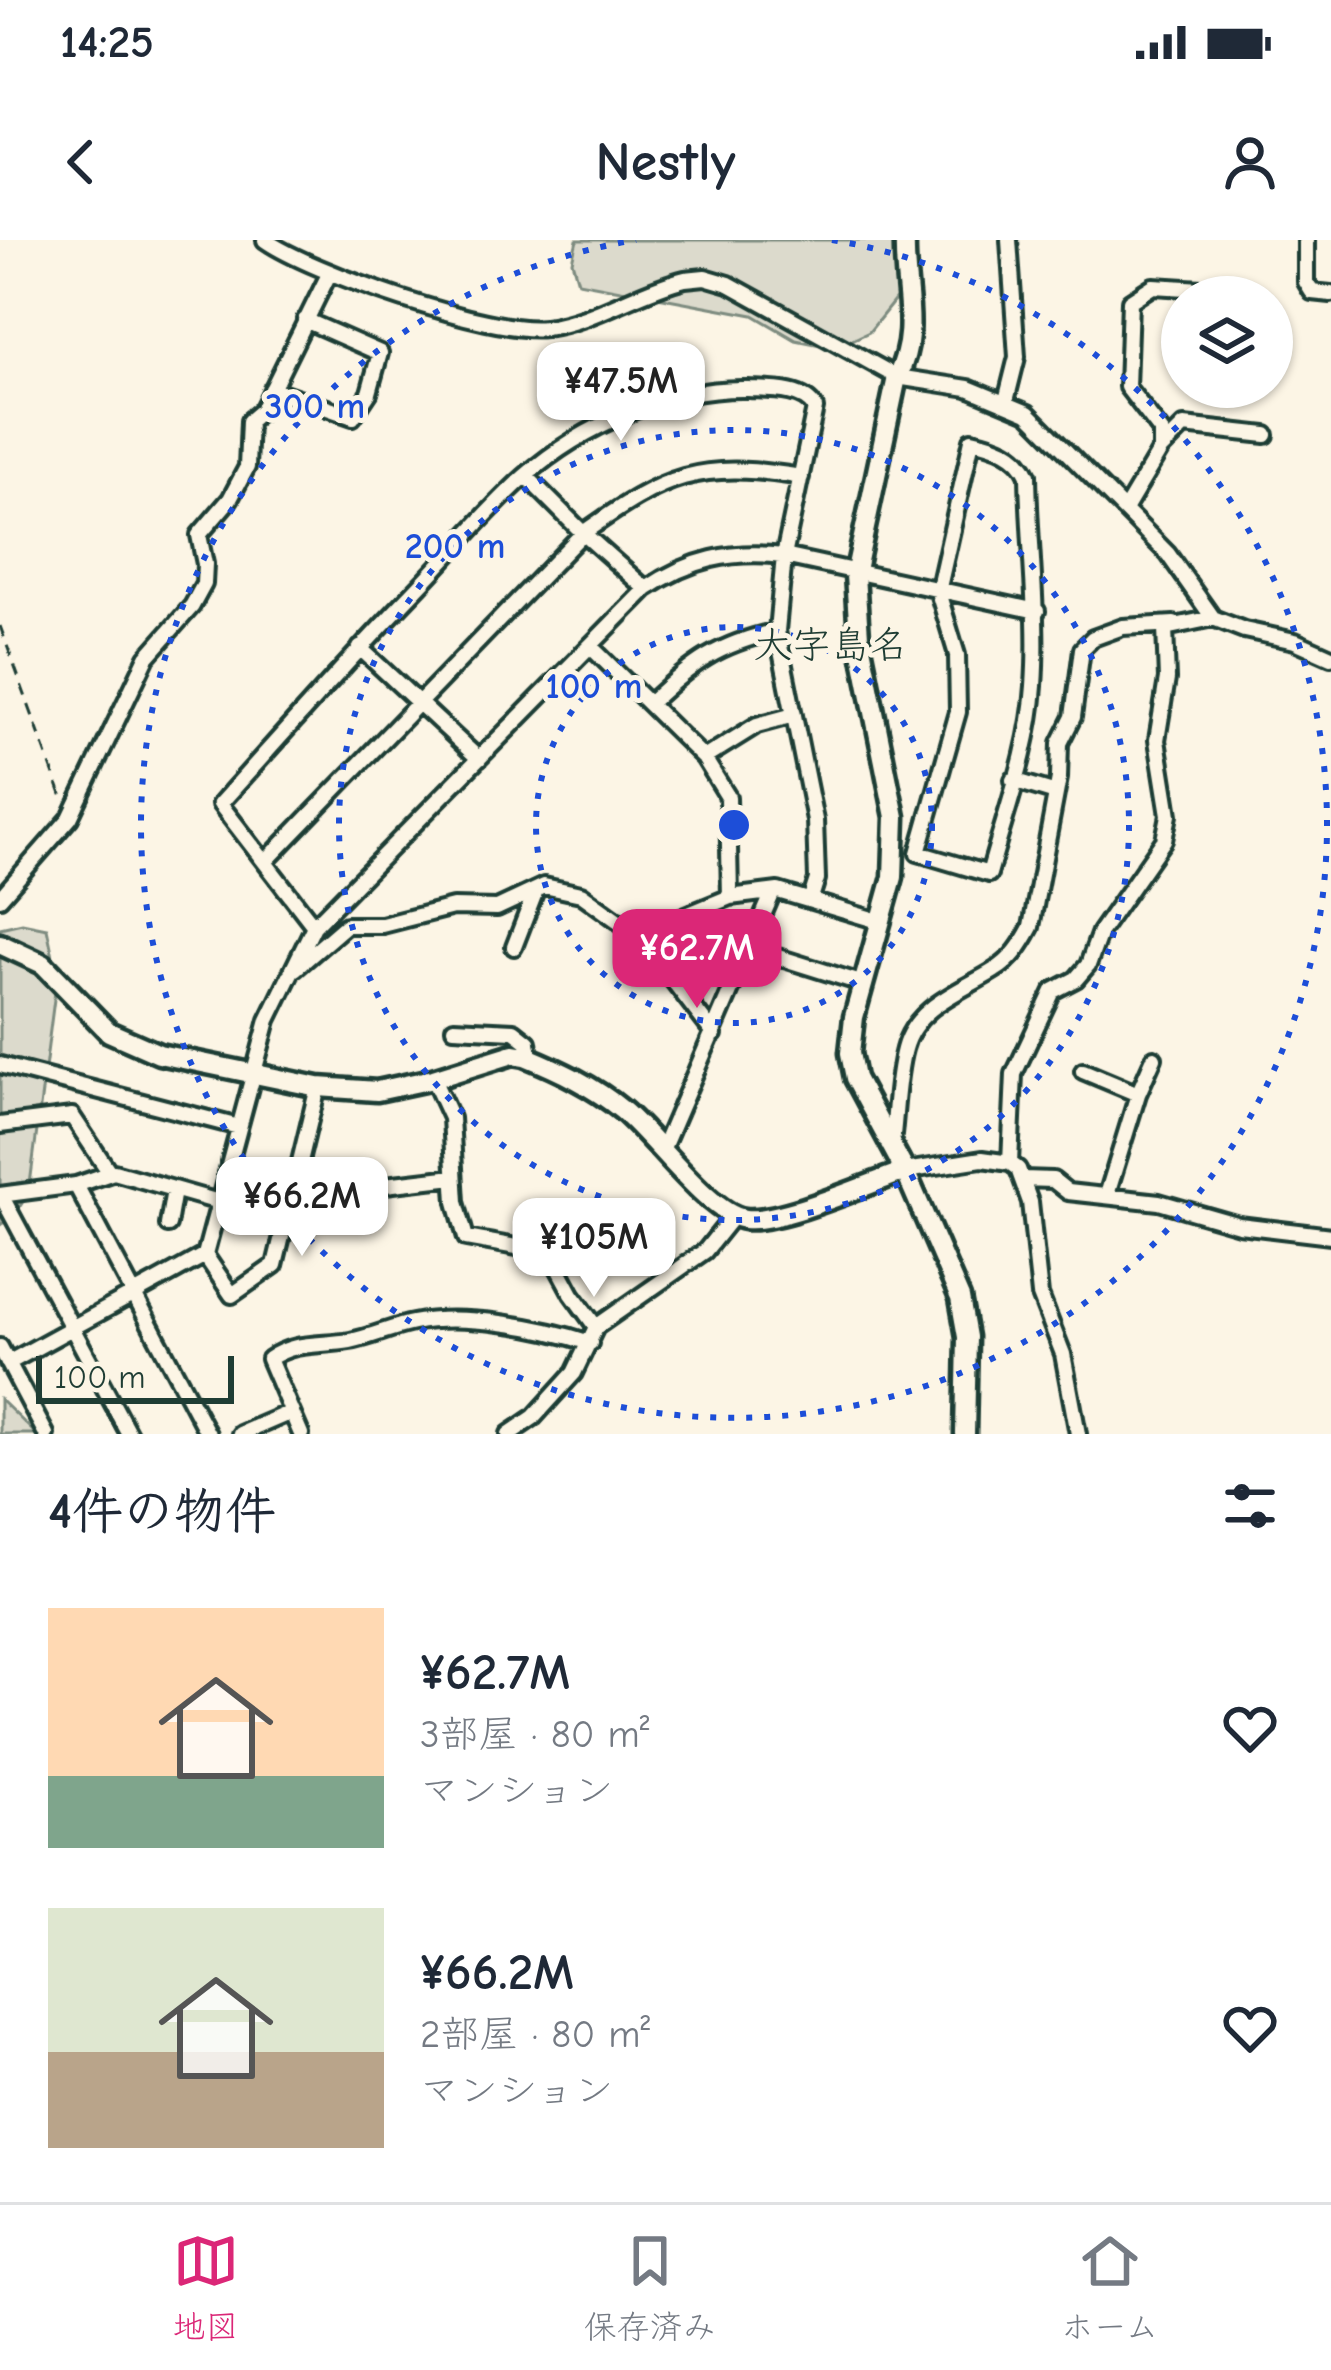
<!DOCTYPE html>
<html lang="ja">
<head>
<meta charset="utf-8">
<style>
	body { margin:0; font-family:"Comic Neue","Klee One",sans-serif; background:#f6f6f7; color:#1f2937; height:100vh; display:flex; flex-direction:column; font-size:45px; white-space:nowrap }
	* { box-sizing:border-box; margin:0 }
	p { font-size:39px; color:#747a83 }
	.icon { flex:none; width:66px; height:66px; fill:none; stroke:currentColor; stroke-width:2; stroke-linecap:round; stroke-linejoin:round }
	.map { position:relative; height:1194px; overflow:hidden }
	.side { display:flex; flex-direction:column; background:#fff; flex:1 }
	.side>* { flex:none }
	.fabs { position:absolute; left:1161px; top:36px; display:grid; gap:24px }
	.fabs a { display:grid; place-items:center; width:132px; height:132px; border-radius:50%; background:#fff; box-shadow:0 3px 9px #0004; font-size:60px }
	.scale { position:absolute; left:36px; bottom:30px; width:198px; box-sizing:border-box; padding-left:12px; border:6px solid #1f3d34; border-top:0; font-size:33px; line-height:42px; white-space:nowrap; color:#1f3d34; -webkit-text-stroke:9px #fcf5e5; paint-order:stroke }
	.price { position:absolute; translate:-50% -102px; padding:0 27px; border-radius:24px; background:#fff; color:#222; font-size:39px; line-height:78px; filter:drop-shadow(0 3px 6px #0008) }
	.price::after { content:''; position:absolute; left:50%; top:72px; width:36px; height:27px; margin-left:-18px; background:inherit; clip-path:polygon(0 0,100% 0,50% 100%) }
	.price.on { background:#db2777; color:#fff }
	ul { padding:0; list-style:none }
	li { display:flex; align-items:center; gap:36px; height:300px; padding:0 48px }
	li span { display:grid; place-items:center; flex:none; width:336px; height:240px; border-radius:0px; color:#555 }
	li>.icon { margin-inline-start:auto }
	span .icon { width:144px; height:144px; fill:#fffc; stroke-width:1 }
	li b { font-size:51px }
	h2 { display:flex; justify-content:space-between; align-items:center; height:144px; padding:0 48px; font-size:51px }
	.status { display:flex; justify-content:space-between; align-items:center; height:84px; padding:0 60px; background:#fff; direction:ltr }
	.status svg { height:33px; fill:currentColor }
	header { display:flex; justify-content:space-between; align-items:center; height:156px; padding:0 48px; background:#fff; font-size:54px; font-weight:700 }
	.menu { display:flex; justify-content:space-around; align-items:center; height:168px; border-top:3px solid #e0e1e3; background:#fff; font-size:33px; color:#747a83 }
	.menu a { display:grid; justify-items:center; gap:6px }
	.menu .on { color:#db2777 }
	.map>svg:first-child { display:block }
	.green { fill:#dcdacc; stroke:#7e8c80; stroke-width:3 }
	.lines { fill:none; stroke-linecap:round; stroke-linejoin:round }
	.minor-casing { stroke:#1f3d34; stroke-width:22 }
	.tertiary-casing { stroke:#1f3d34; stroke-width:27 }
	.path { stroke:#1f3d34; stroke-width:3; stroke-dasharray:12 9; stroke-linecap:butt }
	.minor { stroke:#fcf5e5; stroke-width:14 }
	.tertiary { stroke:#fcf5e5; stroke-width:18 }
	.ring { fill:none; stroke:#1d4ed8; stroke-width:6; stroke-dasharray:6 12 }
	.labels { text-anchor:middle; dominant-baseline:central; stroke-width:10; stroke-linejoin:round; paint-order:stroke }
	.quarter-label { font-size:39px; fill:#1f3d34; stroke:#fcf5e5 }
	.centre { fill:#1d4ed8; stroke:#fcf5e5; stroke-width:6 }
	.ring-label { font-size:36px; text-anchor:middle; font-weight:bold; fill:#1d4ed8; stroke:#fcf5e5; stroke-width:10; stroke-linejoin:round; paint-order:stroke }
</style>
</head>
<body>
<div class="status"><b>14:25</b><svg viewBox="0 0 49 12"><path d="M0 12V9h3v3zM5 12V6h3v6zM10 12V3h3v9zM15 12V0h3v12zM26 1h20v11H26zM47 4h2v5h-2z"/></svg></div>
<header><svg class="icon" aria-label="back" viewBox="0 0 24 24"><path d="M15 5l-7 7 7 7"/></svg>Nestly<svg class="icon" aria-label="person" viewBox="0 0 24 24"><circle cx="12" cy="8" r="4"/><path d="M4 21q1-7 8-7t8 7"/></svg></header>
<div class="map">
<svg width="1331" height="1194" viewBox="0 0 1331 1194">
	<rect width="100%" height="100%" fill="#fcf5e5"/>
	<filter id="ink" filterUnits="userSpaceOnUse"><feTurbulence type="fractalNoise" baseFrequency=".00833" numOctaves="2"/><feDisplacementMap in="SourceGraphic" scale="24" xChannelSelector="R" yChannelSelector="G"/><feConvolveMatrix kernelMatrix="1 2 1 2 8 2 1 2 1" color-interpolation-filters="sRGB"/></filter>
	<g filter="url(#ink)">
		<path class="green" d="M 577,0 L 910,0 L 902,51 L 869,92 L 835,108 L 796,100 L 753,75 L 578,42 L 572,21 Z
			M 22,683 L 47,688 L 57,736 L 29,952 L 14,976 L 0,985 L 0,688 Z
			M 0,1159 L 36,1194 L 0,1194 Z"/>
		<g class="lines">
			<defs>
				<path id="minor" d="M 265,0 C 310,32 492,95 545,88 C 595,81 637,51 685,39 L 705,37 L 729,44 L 897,137 L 968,148 L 1028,173 L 1168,314 L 1213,378 L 1244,390 L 1295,401 L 1331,417
					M 1306,0 L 1306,42 L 1312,52 L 1331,54
					M 272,149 L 353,177 L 369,153 L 380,113 L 305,80
					M 1006,161 L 1017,117 L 1009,0
					M 972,200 C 995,205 1018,212 1028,235 C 1029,306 1039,376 1034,446 C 1030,509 1005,574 989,634 L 918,613 L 958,472 L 957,415 L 938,352 Z
					M 1161,209 L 1161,191 L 1127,147 L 1130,61 L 1153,46 L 1234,51
					M 526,236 L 583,293 L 646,349
					M 1126,268 L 1161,209 L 1184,186 L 1266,195
					M 590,406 L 704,518 L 728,557 L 730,657
					M 360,408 L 479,519
					M 649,464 C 692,423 718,404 777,391
					M 704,518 L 757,485 L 794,475
					M 1013,540 L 1056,553
					M 266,621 L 583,293 C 665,235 698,220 801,237
					M 0,658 L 70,578 L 147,417 L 192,366 L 204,344 L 205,324 L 199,295 L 230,259 L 247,227 L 249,181 L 262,170 L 329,34
					M 314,686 L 220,564 C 283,494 345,423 410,356 C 448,317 484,273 524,237 C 583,185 669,147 748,149 C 769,150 804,148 815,168 L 784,316 L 777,391 L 815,580 L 817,639 L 811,658
					M 638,695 L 730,657 L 778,651 L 882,682
					M 514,707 L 536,650
					M 749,708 L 864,744
					M 295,729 L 346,685 L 382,685 L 453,667 L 497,668 L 544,646 L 581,654 L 638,695 L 714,794
					M 454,788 L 514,791 L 528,802 L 530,818
					M 0,825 L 239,887
					M 1083,831 L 1138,854
					M 433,839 L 451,878 L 456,962 L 466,998 L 550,1013 L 572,1054 L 596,1087
					M 0,885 L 72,876 L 110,933
					M 892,904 C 896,873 896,839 904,809 C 915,766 962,751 995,730 C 1012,720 1022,704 1031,687 L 1059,538 L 1060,503 L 1073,477 L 1082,409 L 1093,398 L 1123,387 L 1174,384
					M 663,908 L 773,652
					M 1010,923 L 1014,834 L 1053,751 L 1076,739 L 1088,725 L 1100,692 L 1164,600 L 1169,575 L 1157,500 L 1167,439 L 1165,388 L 1213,378
					M 905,931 L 982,919 L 1010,923 L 1018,929 L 1030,962 L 1040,1055 L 1063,1114 L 1078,1194
					M 1023,939 L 1053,940 L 1068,952 L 1159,962 L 1239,985 L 1331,996
					M 295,943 L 333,951 L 454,937
					M 76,945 L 208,1194
					M 0,955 L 76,945 L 114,932 L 219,962
					M 1,955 L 129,1194
					M 1107,955 L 1138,854 L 1154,818
					M 168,985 L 174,950
					M 205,1015 L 232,1055 L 275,1025 L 318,847
					M 0,1107 L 46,1194
					M 8,1123 L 205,1015 L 268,780 L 314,686 L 646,349 C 690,319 731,310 784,316 L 1037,371
					M 240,1194 L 291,1172
					M 301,1194 L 269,1119 C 294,1101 320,1106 350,1101 C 372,1097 392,1087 413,1083 C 463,1073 542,1087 590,1103
					M 509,1194 L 534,1177 L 574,1133 L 596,1087 L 705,1011 L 733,976"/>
				<path id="tertiary" d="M 905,0 C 903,51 921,89 897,137 L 855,335 L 859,397 L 895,577 L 893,637 L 854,777 L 850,813 L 855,838 L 905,931 L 960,1058 L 967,1097 L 965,1194
					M 0,704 L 43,724 L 109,792 L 159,814 L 318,847 L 377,851 L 433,839 L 513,814 L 525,816 C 559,830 593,846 622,870 C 653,895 710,975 745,979 C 780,983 868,944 905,931"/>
			</defs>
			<use href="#minor" class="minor-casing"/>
			<use href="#tertiary" class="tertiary-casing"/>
			<path class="path" d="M 0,386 L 63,560"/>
			<use href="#minor" class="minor"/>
			<use href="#tertiary" class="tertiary"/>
		</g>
	</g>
	<g class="ring">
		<circle cx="734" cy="585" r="198"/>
		<circle cx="734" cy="585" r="395"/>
		<path d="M832 0A593 593 0 1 1 636 0"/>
	</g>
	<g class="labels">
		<g class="quarter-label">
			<text x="831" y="405">大字島名</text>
		</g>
	</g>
	<circle cx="734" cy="585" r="18" class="centre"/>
	<g class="ring-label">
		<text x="315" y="178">300 m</text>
		<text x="455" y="318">200 m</text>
		<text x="594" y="458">100 m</text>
	</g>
</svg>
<div class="fabs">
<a><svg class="icon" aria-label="layers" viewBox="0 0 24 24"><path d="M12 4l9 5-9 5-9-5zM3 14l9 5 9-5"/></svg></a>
</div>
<div class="scale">100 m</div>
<b class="price" style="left:621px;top:204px">¥47.5M</b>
<b class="price on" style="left:697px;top:771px">¥62.7M</b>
<b class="price" style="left:302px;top:1019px">¥66.2M</b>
<b class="price" style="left:594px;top:1060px">¥105M</b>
</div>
<section class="side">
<h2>4件の物件<svg class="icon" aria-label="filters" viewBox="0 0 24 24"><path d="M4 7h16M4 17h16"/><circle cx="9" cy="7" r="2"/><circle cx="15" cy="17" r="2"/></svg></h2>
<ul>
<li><span style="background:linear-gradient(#ffd9b3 70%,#7fa58c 0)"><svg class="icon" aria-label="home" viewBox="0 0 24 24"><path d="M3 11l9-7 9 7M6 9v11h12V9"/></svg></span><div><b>¥62.7M</b><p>3部屋 · 80 m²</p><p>マンション</p></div><svg class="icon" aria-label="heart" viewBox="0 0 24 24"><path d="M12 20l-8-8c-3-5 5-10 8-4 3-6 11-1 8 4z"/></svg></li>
<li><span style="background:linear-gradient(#dfe7d0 60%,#b9a48a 0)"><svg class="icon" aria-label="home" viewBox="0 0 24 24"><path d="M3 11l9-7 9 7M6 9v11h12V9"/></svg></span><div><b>¥66.2M</b><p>2部屋 · 80 m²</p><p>マンション</p></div><svg class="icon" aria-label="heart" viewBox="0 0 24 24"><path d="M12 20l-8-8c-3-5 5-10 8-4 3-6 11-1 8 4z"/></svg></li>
</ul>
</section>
<nav class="menu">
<a class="on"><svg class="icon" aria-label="map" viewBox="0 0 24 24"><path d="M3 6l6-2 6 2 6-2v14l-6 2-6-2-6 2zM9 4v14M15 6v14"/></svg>地図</a>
<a><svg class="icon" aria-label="saved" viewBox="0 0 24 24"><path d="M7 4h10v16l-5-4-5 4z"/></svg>保存済み</a>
<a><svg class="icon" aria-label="home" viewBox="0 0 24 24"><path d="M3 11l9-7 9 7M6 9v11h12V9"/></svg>ホーム</a>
</nav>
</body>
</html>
